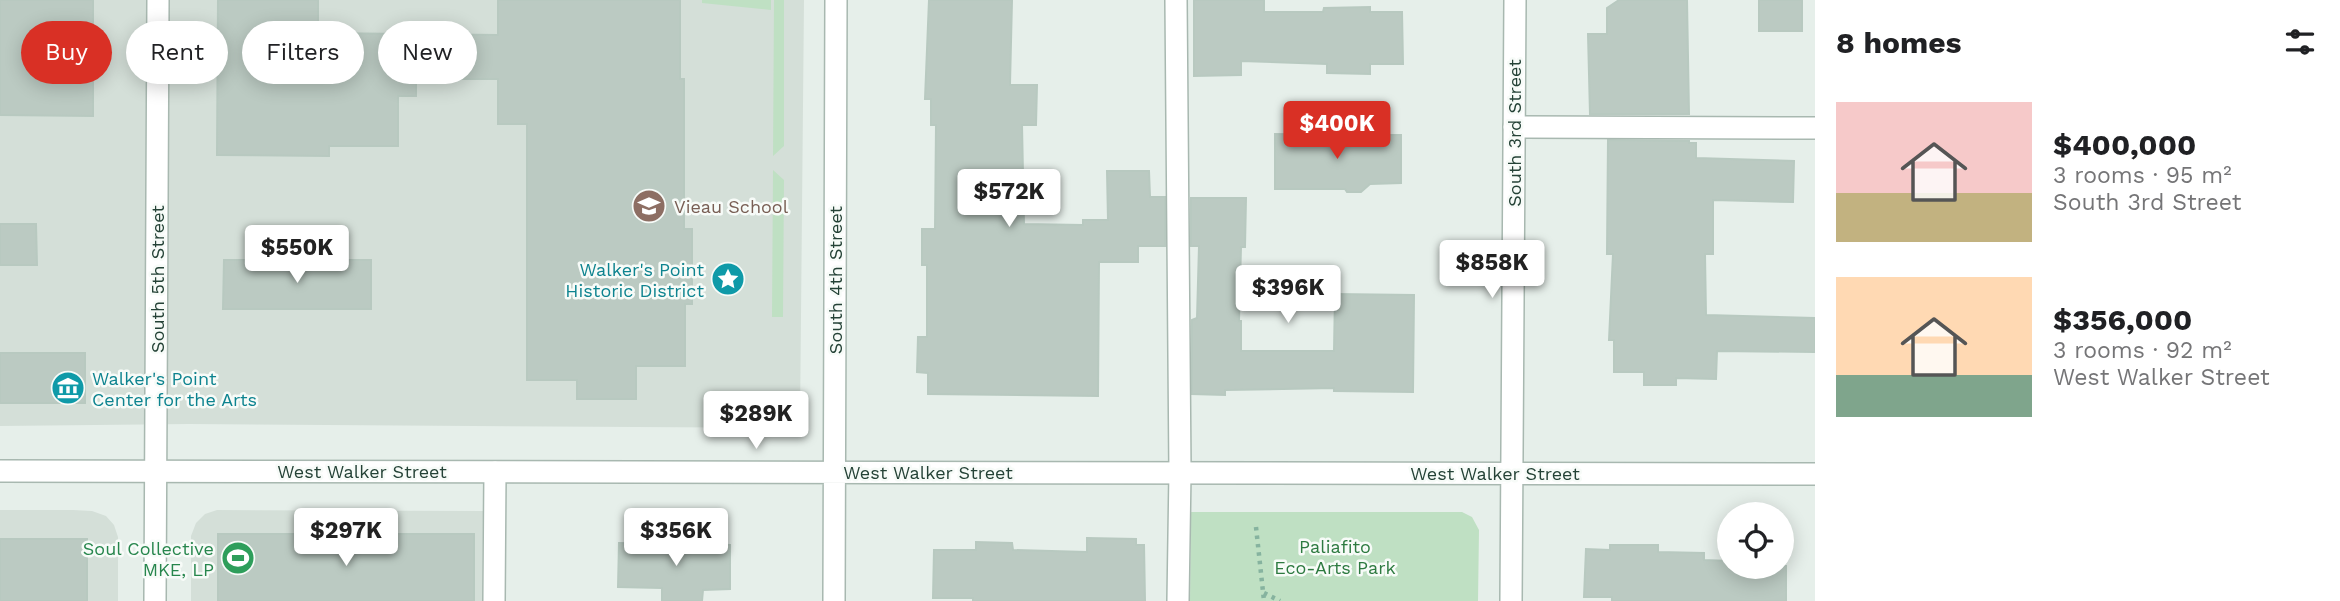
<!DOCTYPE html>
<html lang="en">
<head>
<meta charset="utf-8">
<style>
	body { margin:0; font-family:"Work Sans",sans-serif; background:#f2f2f2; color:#202124; height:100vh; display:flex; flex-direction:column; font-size:26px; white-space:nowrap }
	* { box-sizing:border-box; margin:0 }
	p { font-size:23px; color:#757577 }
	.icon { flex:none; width:38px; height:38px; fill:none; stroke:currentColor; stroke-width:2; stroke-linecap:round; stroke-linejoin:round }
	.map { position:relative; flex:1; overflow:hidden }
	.side { display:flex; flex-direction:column; background:#fff; width:525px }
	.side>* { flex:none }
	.banner { position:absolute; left:21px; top:21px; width:665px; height:63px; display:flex; gap:14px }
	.buttons { position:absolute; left:1717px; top:502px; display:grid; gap:14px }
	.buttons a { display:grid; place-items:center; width:77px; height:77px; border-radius:50%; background:#fff; box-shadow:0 4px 18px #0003; font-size:35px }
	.price { position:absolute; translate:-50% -60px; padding:0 16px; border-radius:7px; background:#fff; color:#222; font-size:23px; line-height:46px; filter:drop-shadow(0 2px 4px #0008) }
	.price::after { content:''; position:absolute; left:50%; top:42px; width:21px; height:16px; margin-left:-10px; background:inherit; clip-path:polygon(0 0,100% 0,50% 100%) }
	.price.active { background:#d93025; color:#fff }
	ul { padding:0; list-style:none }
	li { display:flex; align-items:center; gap:21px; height:175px; padding:0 21px }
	li span { display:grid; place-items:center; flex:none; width:196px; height:140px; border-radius:0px; color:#555 }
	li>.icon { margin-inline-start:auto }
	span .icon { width:84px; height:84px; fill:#fffc; stroke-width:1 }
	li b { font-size:30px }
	h2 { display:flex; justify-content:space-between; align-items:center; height:84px; padding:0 21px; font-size:30px }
	.tag { padding:0 24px; border-radius:32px; background:#fff; box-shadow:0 4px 18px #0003; font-size:24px; line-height:63px }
	.tag.active { background:#d93025; color:#fff }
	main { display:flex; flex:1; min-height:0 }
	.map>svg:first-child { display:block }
	.built { fill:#d4dfd8 }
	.green { fill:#bfe0c3 }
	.building { fill:#bbcac2; stroke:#b8c9c0; stroke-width:2 }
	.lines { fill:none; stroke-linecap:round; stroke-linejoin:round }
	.service-casing { stroke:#a8b8b0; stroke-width:24 }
	.minor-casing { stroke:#a8b8b0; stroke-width:24 }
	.tertiary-casing { stroke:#a8b8b0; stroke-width:24 }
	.path { stroke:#86b39f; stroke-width:4.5; stroke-dasharray:3.5 5; stroke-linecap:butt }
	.service { stroke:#fff; stroke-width:21 }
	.minor { stroke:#fff; stroke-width:21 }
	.tertiary { stroke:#fff; stroke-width:21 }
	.labels { text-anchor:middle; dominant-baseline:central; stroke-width:5; stroke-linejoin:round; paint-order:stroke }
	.street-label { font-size:18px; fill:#244236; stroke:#f7fbf8 }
	.education-label { font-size:18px; fill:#785e54; stroke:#f7fbf8; text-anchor:start }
	.culture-label { font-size:18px; fill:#0d838f; stroke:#f7fbf8; text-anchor:end }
	.park-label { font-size:18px; fill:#2d7a40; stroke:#f7fbf8 }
	.leisure-label { font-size:18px; fill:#27864d; stroke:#f7fbf8; text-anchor:end }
</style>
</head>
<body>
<main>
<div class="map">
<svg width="1815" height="601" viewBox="0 0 1815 601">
	<rect width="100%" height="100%" fill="#e6efea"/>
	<path class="built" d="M 0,0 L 804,0 L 800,421 L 786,428 L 189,424 L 0,426 Z
		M 0,510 L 73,510 L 92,511 L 106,516 L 114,525 L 118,537 L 118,601 L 0,601 Z
		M 217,510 L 483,511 L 482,601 L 191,601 L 191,536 L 196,523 L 205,514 Z"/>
	<path class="green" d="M 702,0 L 771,0 L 771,10 L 702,3 Z
		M 774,0 L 784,0 L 784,146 L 773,156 Z
		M 773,170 L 784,180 L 783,317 L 772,317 Z
		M 1191,512 L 1462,512 L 1472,517 L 1479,530 L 1478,601 L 1190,601 Z"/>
	<path class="building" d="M 0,0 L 93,0 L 93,116 L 0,115 Z
		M 218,0 L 318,0 L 318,33 L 498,35 L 498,0 L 680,0 L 680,79 L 684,79 L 684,229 L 692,229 L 692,304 L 685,304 L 685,366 L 636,366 L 636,399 L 577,399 L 577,380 L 527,380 L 527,124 L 498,124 L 498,79 L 416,79 L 416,96 L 398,96 L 398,146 L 329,146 L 329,156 L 217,155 Z
		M 929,0 L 1012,0 L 1010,85 L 1037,85 L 1036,125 L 1022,125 L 1024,224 L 1083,225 L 1083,220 L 1108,220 L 1107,171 L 1149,171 L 1150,197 L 1165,197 L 1165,246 L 1138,246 L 1138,262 L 1099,262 L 1098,396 L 928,394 L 928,373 L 917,372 L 918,337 L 927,337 L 927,265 L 922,265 L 922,229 L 935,229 L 936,125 L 931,125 L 931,99 L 925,99 Z
		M 1194,0 L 1264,0 L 1264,12 L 1323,12 L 1324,8 L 1370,7 L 1370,12 L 1402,12 L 1403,64 L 1370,64 L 1370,74 L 1327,73 L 1327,64 L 1241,61 L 1241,75 L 1194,76 Z
		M 1619,0 L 1687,0 L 1689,114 L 1590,114 L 1588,34 L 1607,34 L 1607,8 Z
		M 1759,0 L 1802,0 L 1802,31 L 1759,31 Z
		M 1340,130 L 1371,130 L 1371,135 L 1401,135 L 1401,183 L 1370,184 L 1361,192 L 1347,192 L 1345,189 L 1275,189 L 1275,134 L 1339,135 Z
		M 1608,140 L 1689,141 L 1689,143 L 1696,143 L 1696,158 L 1794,161 L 1793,202 L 1713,200 L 1713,254 L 1705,254 L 1706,315 L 1815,318 L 1815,352 L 1717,351 L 1716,379 L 1676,378 L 1676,385 L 1644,385 L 1644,372 L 1614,372 L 1614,340 L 1609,340 L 1613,254 L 1607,254 Z
		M 1191,198 L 1246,198 L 1245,247 L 1241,247 L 1239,321 L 1241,321 L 1241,351 L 1334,351 L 1335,294 L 1414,295 L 1413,392 L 1334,391 L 1334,388 L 1225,390 L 1225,395 L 1192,394 L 1192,320 L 1197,318 L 1199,246 L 1191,246 Z
		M 0,224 L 36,224 L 37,265 L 0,265 Z
		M 224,260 L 371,260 L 371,309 L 223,309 Z
		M 0,353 L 85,353 L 85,403 L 0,403 Z
		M 218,534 L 474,534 L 474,601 L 218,601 Z
		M 667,538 L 702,538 L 701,544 L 730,545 L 730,589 L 703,590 L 702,601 L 662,601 L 662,588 L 618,587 L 619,543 L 666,544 Z
		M 1087,538 L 1136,539 L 1136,545 L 1144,545 L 1145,601 L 973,601 L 973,598 L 933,598 L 934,550 L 976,550 L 976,542 L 1012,543 L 1013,550 L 1087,552 Z
		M 0,539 L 87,539 L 87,601 L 0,601 Z
		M 1610,545 L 1658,545 L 1658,552 L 1704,553 L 1704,560 L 1729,561 L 1729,567 L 1786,566 L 1786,601 L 1612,601 L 1612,597 L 1584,597 L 1586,549 L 1610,550 Z"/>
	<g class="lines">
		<defs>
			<path id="service" d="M 1176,0 L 1180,472 L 1178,601
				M 1514,127 L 1815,128
				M 494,601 L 495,472"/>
			<path id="minor" d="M 0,471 L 1815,474
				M 834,601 L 836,0
				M 1511,601 L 1515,0"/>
			<path id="tertiary" d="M 155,601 L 158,0"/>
		</defs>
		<use href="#service" class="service-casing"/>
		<use href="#minor" class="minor-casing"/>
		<use href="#tertiary" class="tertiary-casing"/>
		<path class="path" d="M 1256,527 L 1264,601
			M 1264,593 L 1280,601"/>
		<use href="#service" class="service"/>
		<use href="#minor" class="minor"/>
		<use href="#tertiary" class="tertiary"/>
	</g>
	<defs>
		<symbol id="school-disc" viewBox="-11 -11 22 22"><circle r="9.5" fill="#8d6e63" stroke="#f7fbf8"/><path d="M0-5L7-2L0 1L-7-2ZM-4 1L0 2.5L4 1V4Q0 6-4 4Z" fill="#fff"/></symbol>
		<symbol id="sight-disc" viewBox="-11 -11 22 22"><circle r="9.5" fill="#0f9aa8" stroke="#f7fbf8"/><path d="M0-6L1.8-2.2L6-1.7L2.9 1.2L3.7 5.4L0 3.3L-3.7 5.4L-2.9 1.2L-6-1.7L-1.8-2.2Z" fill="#fff"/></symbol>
		<symbol id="museum-disc" viewBox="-11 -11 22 22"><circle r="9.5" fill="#0f9aa8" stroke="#f7fbf8"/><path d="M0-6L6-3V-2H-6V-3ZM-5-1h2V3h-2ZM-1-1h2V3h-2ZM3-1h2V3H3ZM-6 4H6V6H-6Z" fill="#fff"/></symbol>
		<symbol id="stadium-disc" viewBox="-11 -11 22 22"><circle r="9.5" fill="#2e9e5b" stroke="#f7fbf8"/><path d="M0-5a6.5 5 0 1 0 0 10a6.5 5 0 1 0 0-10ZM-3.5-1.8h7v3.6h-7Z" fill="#fff"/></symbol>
	</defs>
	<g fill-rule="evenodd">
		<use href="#school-disc" x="630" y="187" width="38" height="38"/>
		<use href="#sight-disc" x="709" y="260" width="38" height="38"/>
		<use href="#museum-disc" x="49" y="369" width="38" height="38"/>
		<use href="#stadium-disc" x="219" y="539" width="38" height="38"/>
	</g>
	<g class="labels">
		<g class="street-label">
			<text transform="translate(1514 133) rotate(-90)">South 3rd Street</text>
			<text transform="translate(157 279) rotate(-90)">South 5th Street</text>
			<text transform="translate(835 280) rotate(-90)">South 4th Street</text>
			<text x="362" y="471">West Walker Street</text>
			<text x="928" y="472">West Walker Street</text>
			<text x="1495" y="473">West Walker Street</text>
		</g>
		<g class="education-label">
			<text x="674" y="206">Vieau School</text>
		</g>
		<g class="culture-label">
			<text x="704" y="269">Walker's Point<tspan x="704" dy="21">Historic District</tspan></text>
			<text x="92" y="378" text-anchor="start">Walker's Point<tspan x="92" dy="21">Center for the Arts</tspan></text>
		</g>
		<g class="park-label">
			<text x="1335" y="546">Paliafito<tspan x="1335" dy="21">Eco-Arts Park</tspan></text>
		</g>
		<g class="leisure-label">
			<text x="214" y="548">Soul Collective<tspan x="214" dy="21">MKE, LP</tspan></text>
		</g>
	</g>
</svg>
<div class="buttons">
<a><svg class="icon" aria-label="locate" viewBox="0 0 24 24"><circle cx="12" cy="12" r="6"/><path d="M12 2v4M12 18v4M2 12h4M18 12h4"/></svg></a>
</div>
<b class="price active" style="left:1337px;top:161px">$400K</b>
<b class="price" style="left:1009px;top:229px">$572K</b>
<b class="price" style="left:297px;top:285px">$550K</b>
<b class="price" style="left:1492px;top:300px">$858K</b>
<b class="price" style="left:1288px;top:325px">$396K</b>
<b class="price" style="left:756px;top:451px">$289K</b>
<b class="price" style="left:346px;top:568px">$297K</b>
<b class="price" style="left:676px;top:568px">$356K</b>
<div class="banner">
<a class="tag active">Buy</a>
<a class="tag">Rent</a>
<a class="tag">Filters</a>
<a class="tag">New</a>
</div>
</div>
<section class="side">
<h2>8 homes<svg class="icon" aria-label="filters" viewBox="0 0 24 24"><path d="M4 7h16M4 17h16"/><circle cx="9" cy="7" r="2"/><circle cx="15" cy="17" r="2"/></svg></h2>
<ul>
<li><span style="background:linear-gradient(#f6c9c9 65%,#c2b280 0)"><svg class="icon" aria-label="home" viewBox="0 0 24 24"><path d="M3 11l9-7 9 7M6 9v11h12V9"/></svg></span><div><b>$400,000</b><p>3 rooms · 95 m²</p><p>South 3rd Street</p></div></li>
<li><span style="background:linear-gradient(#ffd9b3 70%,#7fa58c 0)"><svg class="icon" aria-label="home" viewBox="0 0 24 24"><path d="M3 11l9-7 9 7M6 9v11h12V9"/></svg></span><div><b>$356,000</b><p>3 rooms · 92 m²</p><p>West Walker Street</p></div></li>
</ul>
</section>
</main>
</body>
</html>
